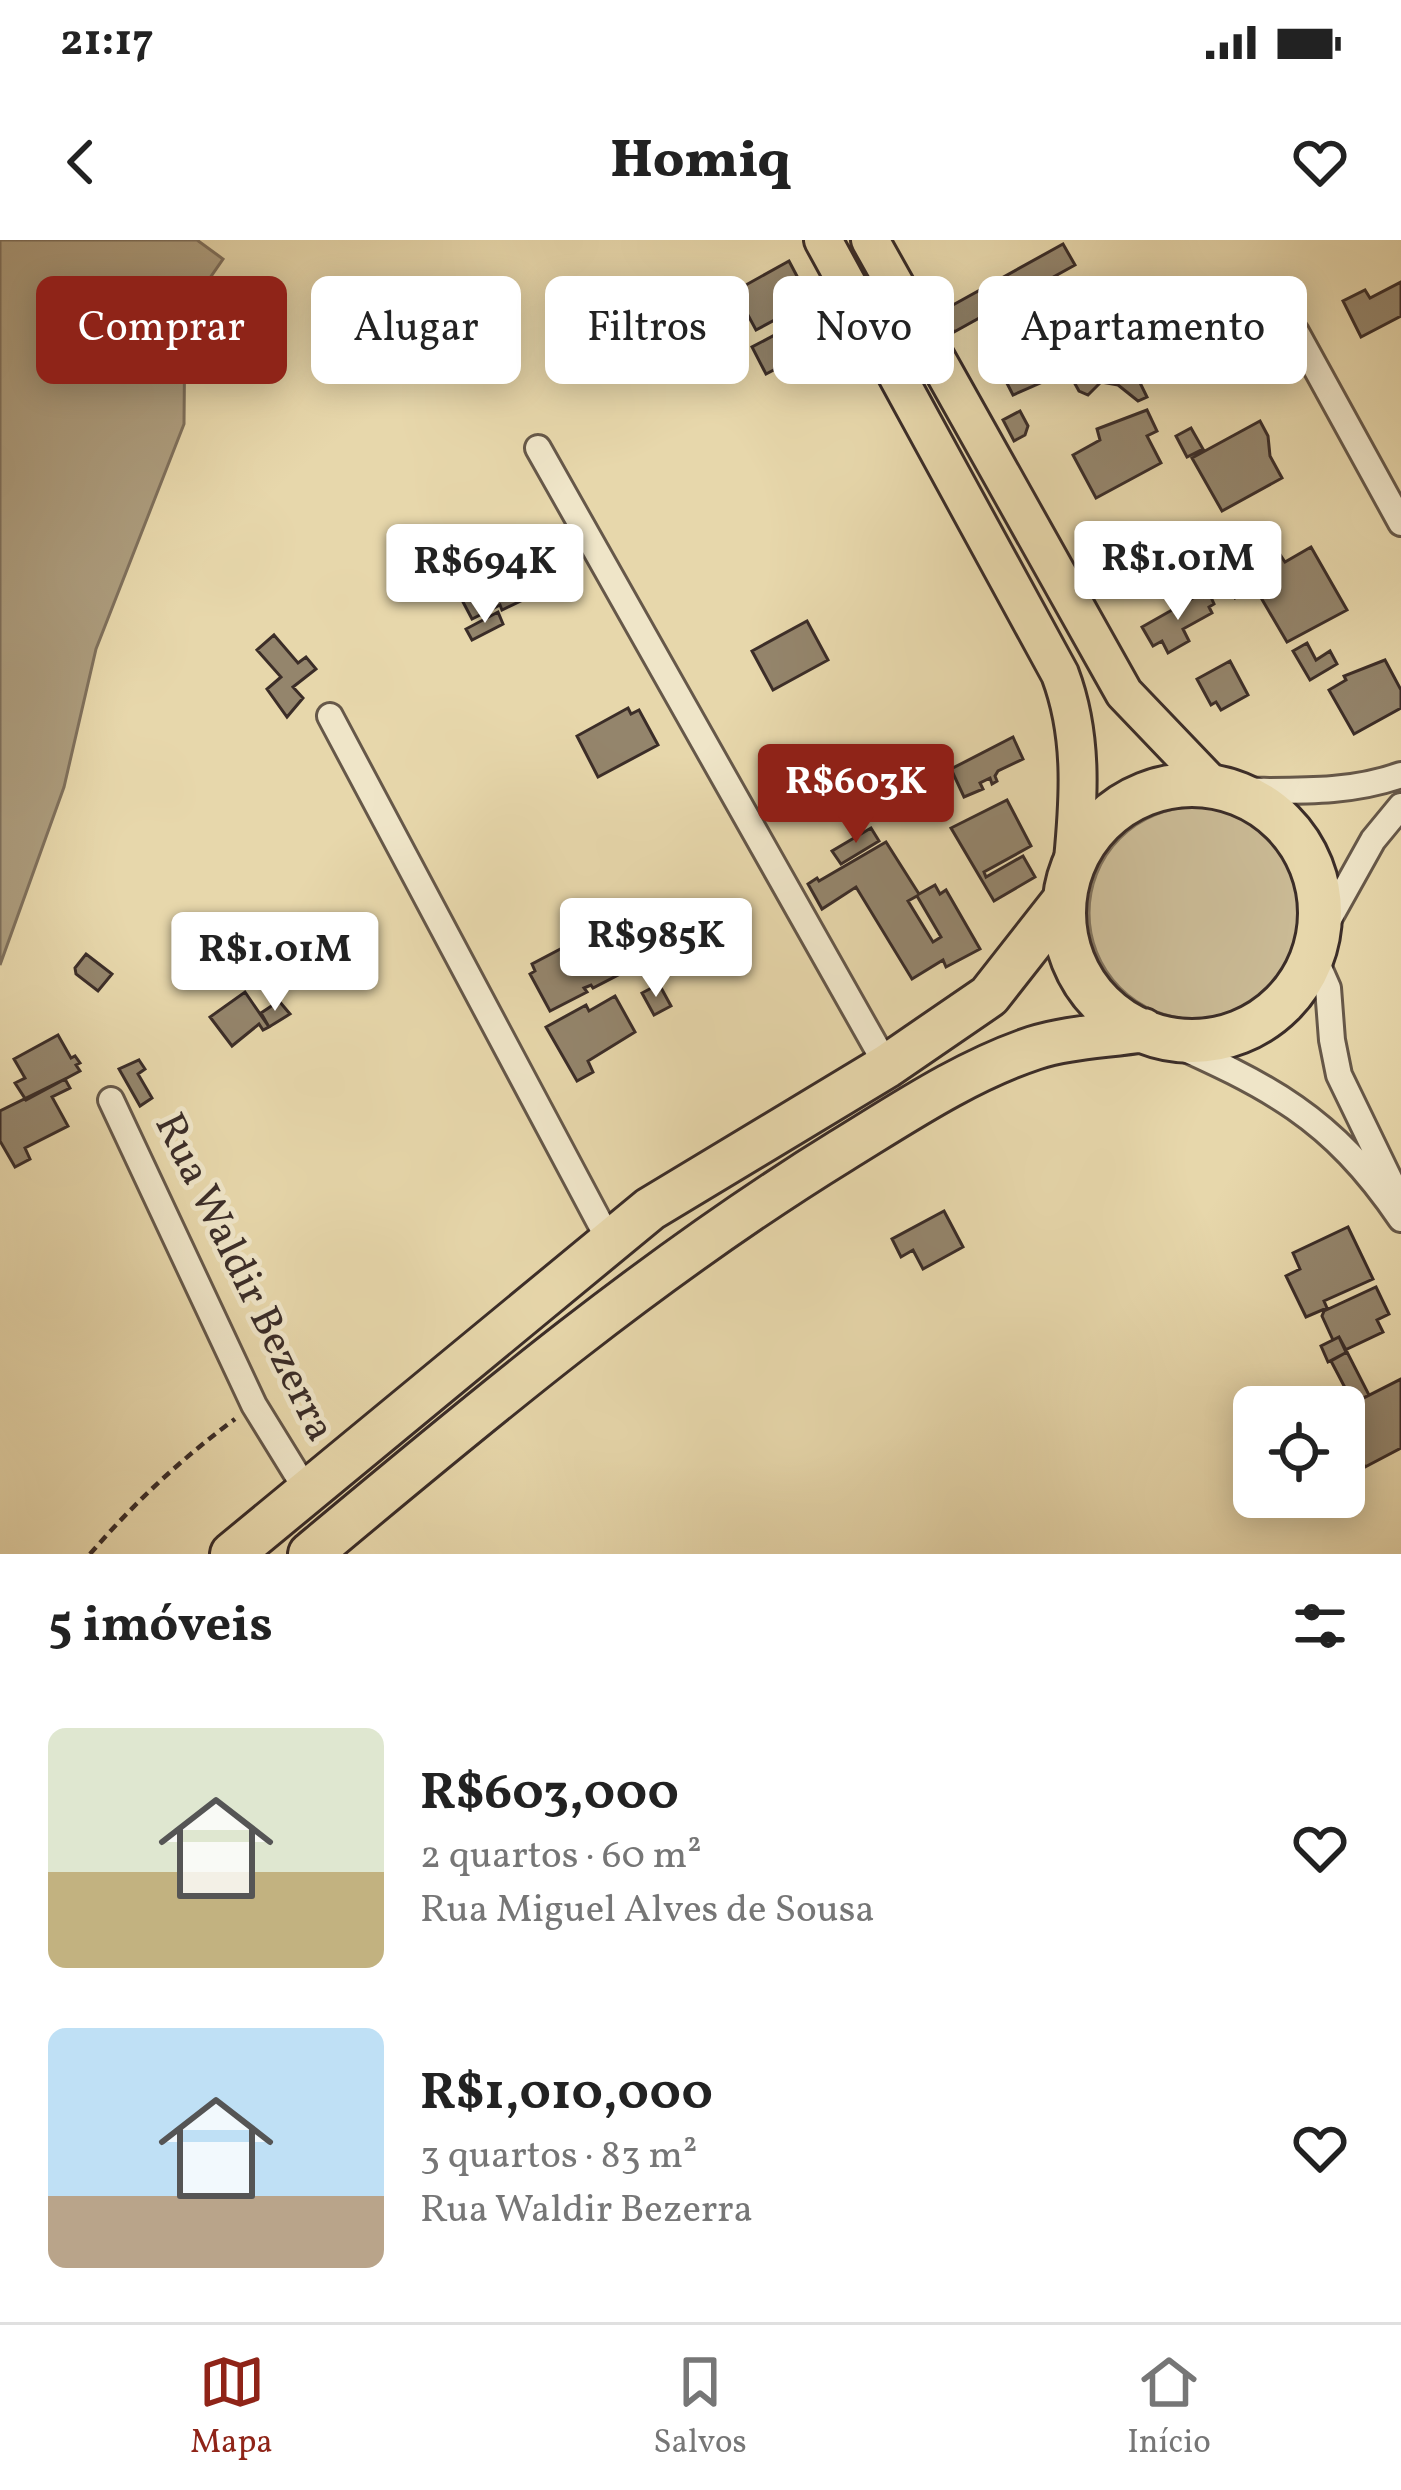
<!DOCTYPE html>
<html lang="pt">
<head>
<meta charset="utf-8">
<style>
	body { margin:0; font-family:Vollkorn,serif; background:#f6f6f6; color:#222; height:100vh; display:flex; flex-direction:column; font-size:45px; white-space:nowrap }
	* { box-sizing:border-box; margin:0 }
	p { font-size:39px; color:#767676 }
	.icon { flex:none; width:66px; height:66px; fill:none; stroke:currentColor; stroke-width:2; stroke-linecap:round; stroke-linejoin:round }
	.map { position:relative; height:1314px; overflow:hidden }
	.panel { display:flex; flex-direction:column; background:#fff; flex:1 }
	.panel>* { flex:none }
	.top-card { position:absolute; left:36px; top:36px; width:1329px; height:108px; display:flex; gap:24px }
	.tools { position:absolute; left:1233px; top:1146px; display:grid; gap:24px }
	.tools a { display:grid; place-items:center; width:132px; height:132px; border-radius:18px; background:#fff; box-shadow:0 6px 30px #0003; font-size:60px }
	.price { position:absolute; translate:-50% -102px; padding:0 27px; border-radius:12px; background:#fff; color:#222; font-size:39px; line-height:78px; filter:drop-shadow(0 3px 6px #0008) }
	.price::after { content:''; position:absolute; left:50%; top:72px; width:36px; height:27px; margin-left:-18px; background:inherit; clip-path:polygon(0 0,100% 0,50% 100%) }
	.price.on { background:#8f2418; color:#fff }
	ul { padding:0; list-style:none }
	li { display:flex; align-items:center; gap:36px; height:300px; padding:0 48px }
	li span { display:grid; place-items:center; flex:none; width:336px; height:240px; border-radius:18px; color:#555 }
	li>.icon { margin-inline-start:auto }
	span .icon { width:144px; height:144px; fill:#fffc; stroke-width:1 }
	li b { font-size:51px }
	h2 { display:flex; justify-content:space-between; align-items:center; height:144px; padding:0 48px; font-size:51px }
	.chip { padding:0 42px; border-radius:18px; background:#fff; box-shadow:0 6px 30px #0003; font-size:42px; line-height:108px }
	.chip.on { background:#8f2418; color:#fff }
	.status { display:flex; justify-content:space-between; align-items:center; height:84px; padding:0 60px; background:#fff; direction:ltr }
	.status svg { height:33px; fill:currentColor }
	header { display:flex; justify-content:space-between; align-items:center; height:156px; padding:0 48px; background:#fff; font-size:54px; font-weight:800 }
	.tab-bar { display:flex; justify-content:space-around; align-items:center; height:168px; border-top:3px solid #e0e0e0; background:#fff; font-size:33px; color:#767676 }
	.tab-bar a { display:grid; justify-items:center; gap:6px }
	.tab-bar .on { color:#8f2418 }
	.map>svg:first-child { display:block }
	.green { fill:#caba95; stroke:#82745e; stroke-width:3 }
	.water { fill:#ad9d7e; stroke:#7f705c; stroke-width:3 }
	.building { fill:#94856c; stroke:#3b2d28; stroke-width:3; fill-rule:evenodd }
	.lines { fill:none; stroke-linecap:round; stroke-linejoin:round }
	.street-casing { stroke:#665849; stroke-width:30 }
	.primary-casing { stroke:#3b2d28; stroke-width:42 }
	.highway-casing { stroke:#3b2d28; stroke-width:48 }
	.path { stroke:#3b2d28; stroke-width:4.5; stroke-dasharray:9 6; stroke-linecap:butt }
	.street { stroke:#efe5c8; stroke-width:24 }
	.primary { stroke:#e7d7ab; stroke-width:36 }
	.highway { stroke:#e7d7ab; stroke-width:42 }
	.labels { text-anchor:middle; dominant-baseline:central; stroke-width:10; stroke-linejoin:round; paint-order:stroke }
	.street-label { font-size:42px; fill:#3b2d28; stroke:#efe5c8 }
</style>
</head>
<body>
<div class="status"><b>21:17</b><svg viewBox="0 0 49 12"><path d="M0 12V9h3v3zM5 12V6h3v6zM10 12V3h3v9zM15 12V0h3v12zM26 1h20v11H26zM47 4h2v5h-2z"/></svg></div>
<header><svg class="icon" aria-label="back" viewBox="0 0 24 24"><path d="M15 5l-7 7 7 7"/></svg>Homiq<svg class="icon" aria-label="heart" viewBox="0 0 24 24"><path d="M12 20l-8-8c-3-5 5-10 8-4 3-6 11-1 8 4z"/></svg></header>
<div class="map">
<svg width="1401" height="1314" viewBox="0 0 1401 1314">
	<rect width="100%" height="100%" fill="#e7d7ab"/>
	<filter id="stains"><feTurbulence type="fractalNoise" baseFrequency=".00167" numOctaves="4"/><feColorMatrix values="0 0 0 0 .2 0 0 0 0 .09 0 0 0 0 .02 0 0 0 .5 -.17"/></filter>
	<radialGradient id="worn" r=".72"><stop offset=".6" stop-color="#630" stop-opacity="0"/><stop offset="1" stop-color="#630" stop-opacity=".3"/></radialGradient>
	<path class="green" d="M1089 673a106 106 0 1 1 212 0a106 106 0 1 1-212 0Z"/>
	<path class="water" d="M 0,0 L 197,0 L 223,19 L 185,74 L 184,184 L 96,409 L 64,547 L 0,725 Z"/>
	<path class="building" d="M 1063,4 L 1075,25 L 954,92 L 942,71 Z
		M 789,21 L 810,61 L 756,90 L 735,51 Z
		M 1401,42 L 1401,76 L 1361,97 L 1343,61 L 1365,50 L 1370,58 Z
		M 1033,55 L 1049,85 L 1028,96 L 1012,66 Z
		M 704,61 L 712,75 L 697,83 L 701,91 L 692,96 L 689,90 L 680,95 L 671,79 Z
		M 799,82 L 814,109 L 766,134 L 752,107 Z
		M 1059,84 L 1070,104 L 1064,108 L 1072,122 L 1060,128 L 1063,133 L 1013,155 L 995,120 L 1020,109 L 1017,102 L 1028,96 Z
		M 739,96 L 746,109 L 719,124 L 711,111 Z
		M 1126,114 L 1147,157 L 1138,161 L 1118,145 L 1101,142 L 1088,155 L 1079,151 L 1074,142 Z
		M 1147,170 L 1157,191 L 1147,196 L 1161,223 L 1096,258 L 1073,215 L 1100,200 L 1097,189 Z
		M 1020,171 L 1028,186 L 1025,195 L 1014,201 L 1003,180 Z
		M 1260,181 L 1268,196 L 1270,216 L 1282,238 L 1222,271 L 1192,218 Z
		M 1191,188 L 1203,209 L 1187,217 L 1176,196 Z
		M 439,292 L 456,322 L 436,333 L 419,303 Z
		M 1311,307 L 1347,370 L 1287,402 L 1260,356 L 1268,351 L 1255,327 L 1279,313 L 1285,322 Z
		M 509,311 L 531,356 L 502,370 L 500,365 L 472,379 L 454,345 L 495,324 L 493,319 Z
		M 1243,331 L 1253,348 L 1235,358 L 1225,341 Z
		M 1202,353 L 1204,357 L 1209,353 L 1214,364 L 1209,367 L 1212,373 L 1183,389 L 1189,401 L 1168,413 L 1162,401 L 1153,406 L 1142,387 Z
		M 498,372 L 503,384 L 472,400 L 466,389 Z
		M 807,381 L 828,420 L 773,450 L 752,411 Z
		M 274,395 L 298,423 L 306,417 L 316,429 L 293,447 L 303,458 L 287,477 L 267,449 L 281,437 L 257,410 Z
		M 1307,403 L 1316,420 L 1330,411 L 1337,424 L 1310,440 L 1293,411 Z
		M 1385,420 L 1401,450 L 1401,468 L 1354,494 L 1329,450 L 1346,440 L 1344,436 Z
		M 1230,421 L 1248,455 L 1221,470 L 1216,462 L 1211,465 L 1197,439 Z
		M 628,468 L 631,474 L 639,470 L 658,505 L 598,537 L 577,496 Z
		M 1013,497 L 1023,519 L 998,531 L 995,536 L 997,541 L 992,544 L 990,538 L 980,543 L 983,549 L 964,557 L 951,529 Z
		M 1007,560 L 1031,606 L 984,632 L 986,637 L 1023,616 L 1035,637 L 994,661 L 951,588 Z
		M 871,588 L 879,601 L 841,624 L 832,611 Z
		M 886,602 L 919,654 L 935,645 L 940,654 L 946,650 L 980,709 L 946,727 L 943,720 L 912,739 L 856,647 L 822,669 L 808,644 L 817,638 L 819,641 ZM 917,656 L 941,697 L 933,702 L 908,661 Z
		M 598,697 L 618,735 L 593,748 L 591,745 L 584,748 L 587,752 L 550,771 L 530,734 L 535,731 L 532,724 L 568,705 L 571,711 Z
		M 86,714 L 112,734 L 98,751 L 76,734 L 75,728 Z
		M 659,744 L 671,766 L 654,775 L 642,753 Z
		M 245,752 L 269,787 L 263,790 L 259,784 L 232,806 L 210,777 Z
		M 615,756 L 635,792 L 588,821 L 593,832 L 577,841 L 546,787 L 586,765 L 589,771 Z
		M 279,761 L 290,774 L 269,787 L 261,773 Z
		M 58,795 L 71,818 L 75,816 L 80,823 L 76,825 L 80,831 L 26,860 L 15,843 L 25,838 L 14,819 Z
		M 139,820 L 145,829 L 138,834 L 152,858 L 140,866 L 119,829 Z
		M 65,839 L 70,848 L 52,857 L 68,886 L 25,908 L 30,919 L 15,927 L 0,901 L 0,871 Z
		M 944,971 L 963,1007 L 923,1029 L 913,1010 L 901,1017 L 892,999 Z
		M 1348,987 L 1373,1039 L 1324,1061 L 1327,1068 L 1306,1077 L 1286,1036 L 1300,1029 L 1293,1013 Z
		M 1376,1047 L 1389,1074 L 1377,1080 L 1383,1092 L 1345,1110 L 1339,1097 L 1333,1100 L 1322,1076 L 1324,1071 Z
		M 1339,1097 L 1347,1112 L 1328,1122 L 1321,1106 Z
		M 1347,1112 L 1369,1155 L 1353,1163 L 1331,1121 Z
		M 1401,1139 L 1401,1208 L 1365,1227 L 1344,1188 L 1344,1168 Z"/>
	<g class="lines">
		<defs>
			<path id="street" d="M 1296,92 L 1401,283
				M 538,208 L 887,826
				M 330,476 L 609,1000
				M 1230,551 C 1289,550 1345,555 1401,535
				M 1320,695 L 1373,600 L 1401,566
				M 1313,714 L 1328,748 L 1332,800 L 1339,835 L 1400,961
				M 1159,797 C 1269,846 1331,876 1401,979
				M 111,860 L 254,1165 L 307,1251"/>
			<path id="primary" d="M 823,0 L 1060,434 C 1083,495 1079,557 1073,620
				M 870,0 L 1124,453 L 1212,545"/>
			<path id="highway" d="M1064 673a128 128 0 1 1 256 0a128 128 0 1 1-256 0Z
				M 232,1314 L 650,969 L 887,826 L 989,756 L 1062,663
				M 310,1314 C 481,1171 651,1028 841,911 C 903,873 965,831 1034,808 C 1068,797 1108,796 1143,790"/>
		</defs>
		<use href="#street" class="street-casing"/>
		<use href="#primary" class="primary-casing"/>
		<use href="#highway" class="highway-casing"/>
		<path class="path" d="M 90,1314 C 134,1263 181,1219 235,1179"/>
		<use href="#street" class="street"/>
		<use href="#primary" class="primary"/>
		<use href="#highway" class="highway"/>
	</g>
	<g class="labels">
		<g class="street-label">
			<text transform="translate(243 1038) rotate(64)">Rua Waldir Bezerra</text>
		</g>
	</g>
	<rect width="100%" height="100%" filter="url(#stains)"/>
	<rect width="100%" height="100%" fill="url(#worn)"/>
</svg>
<div class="tools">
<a><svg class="icon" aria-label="locate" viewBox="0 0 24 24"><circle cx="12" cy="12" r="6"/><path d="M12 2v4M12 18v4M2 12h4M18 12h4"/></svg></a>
</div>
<b class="price" style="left:1178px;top:383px">R$1.01M</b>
<b class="price" style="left:485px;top:386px">R$694K</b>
<b class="price on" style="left:856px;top:606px">R$603K</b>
<b class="price" style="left:656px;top:760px">R$985K</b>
<b class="price" style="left:275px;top:774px">R$1.01M</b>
<div class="top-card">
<a class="chip on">Comprar</a>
<a class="chip">Alugar</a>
<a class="chip">Filtros</a>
<a class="chip">Novo</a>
<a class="chip">Apartamento</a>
</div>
</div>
<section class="panel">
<h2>5 imóveis<svg class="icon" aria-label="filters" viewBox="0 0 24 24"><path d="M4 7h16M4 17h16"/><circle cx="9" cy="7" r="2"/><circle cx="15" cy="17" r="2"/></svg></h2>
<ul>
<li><span style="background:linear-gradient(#dfe7d0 60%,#c2b280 0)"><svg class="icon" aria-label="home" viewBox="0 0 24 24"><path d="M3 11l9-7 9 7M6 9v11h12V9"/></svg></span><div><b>R$603,000</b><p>2 quartos · 60 m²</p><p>Rua Miguel Alves de Sousa</p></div><svg class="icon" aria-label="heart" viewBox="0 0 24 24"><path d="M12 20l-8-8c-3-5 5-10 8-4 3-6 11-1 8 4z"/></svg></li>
<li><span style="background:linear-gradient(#bfe0f5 70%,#b9a48a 0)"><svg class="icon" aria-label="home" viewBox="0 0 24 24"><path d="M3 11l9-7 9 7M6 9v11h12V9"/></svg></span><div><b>R$1,010,000</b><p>3 quartos · 83 m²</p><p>Rua Waldir Bezerra</p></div><svg class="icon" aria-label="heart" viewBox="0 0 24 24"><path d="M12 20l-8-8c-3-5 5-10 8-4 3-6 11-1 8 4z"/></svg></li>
</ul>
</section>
<nav class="tab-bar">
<a class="on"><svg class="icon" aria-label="map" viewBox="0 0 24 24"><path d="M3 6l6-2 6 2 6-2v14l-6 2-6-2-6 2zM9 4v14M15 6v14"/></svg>Mapa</a>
<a><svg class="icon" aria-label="saved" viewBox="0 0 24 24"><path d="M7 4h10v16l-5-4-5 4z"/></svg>Salvos</a>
<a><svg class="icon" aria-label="home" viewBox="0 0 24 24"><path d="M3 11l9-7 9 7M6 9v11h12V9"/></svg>Início</a>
</nav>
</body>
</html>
